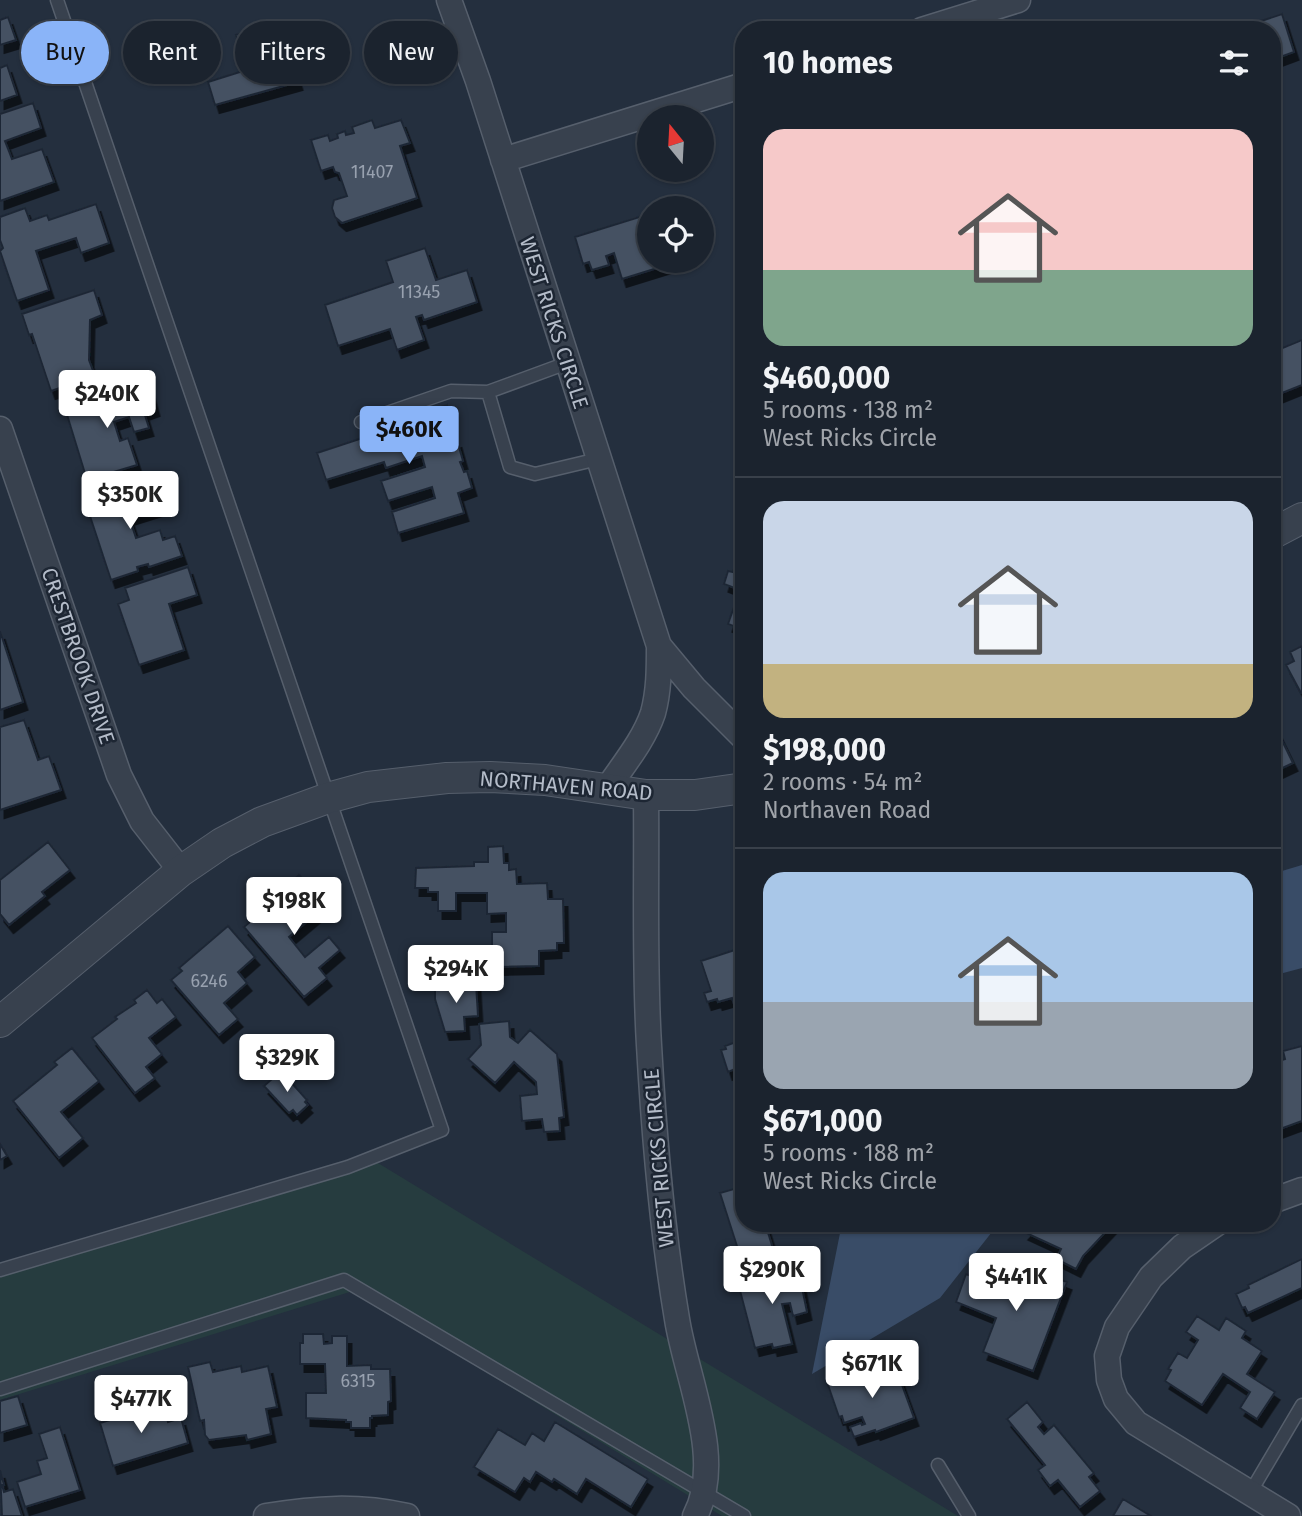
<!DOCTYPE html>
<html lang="en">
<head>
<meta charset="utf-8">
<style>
	body { margin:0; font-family:"Fira Sans",sans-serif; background:#242b36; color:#f1f3f6; height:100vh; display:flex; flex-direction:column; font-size:26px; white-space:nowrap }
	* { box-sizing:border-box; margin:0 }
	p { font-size:23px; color:#a0a4aa }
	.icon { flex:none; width:38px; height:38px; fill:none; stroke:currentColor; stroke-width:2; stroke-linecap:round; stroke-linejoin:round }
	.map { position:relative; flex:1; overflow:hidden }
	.sheet { position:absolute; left:735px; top:21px; width:546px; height:1211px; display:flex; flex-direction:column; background:#1b232e; border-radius:28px; box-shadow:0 2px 5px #0004,0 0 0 2px #39404a }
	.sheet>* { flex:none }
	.top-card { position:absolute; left:21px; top:21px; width:609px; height:63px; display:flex; gap:14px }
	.needle { width:46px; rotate:342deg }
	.controls { position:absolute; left:637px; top:105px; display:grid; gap:14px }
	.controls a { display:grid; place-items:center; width:77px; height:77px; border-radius:50%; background:#1b232e; box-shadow:0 2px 5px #0004,0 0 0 2px #39404a; font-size:35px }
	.price { position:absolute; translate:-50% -60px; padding:0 16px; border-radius:7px; background:#fff; color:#222; font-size:23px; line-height:46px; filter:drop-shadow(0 2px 4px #0008) }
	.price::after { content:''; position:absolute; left:50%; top:42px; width:21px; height:16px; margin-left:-10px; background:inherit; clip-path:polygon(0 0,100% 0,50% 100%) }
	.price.current { background:#8ab4f8; color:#111 }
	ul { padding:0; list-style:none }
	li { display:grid; align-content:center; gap:14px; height:371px; padding:0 28px }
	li+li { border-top:2px solid #39404a }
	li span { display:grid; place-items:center; height:217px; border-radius:21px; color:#555 }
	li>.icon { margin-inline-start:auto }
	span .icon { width:126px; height:126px; fill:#fffc; stroke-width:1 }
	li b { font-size:30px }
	h2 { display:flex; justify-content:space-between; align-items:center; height:84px; padding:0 28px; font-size:30px }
	.tag { padding:0 24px; border-radius:32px; background:#1b232e; box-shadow:0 2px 5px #0004,0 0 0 2px #39404a; font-size:24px; line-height:63px }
	.tag.current { background:#8ab4f8; color:#111 }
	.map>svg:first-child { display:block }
	.green { fill:#263c3f }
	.water { fill:#394c67 }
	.building { fill:#455162; stroke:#1f2835; stroke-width:2; filter:url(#shadow) }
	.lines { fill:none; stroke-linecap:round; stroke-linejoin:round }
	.service-casing { stroke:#565f6c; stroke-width:15 }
	.minor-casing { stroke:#565f6c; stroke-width:27 }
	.tertiary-casing { stroke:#565f6c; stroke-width:32 }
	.service { stroke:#38414e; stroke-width:12 }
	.minor { stroke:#38414e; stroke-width:24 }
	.tertiary { stroke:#38414e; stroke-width:30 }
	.labels { text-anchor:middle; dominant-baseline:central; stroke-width:5; stroke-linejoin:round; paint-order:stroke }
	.number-label { font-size:18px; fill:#98a1af }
	.street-label { font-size:21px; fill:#b4bcc9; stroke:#1d2633 }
</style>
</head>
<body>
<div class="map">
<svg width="1302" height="1516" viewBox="0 0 1302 1516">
	<defs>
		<filter id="shadow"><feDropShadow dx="4.5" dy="8" stdDeviation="0" flood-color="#0009"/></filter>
	</defs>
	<rect width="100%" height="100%" fill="#242f3e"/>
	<path class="green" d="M 373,1160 L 958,1516 L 722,1516 L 353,1291 L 0,1400 L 0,1273 Z"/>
	<path class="water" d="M 1302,865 L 1302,968 L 1272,976 L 1272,874 Z
		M 842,1223 L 999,1223 L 940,1298 L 812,1374 Z"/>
	<path class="building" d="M 1282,14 L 1294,52 L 1272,60 L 1272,30 L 1234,30 Z
		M 8,17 L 16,40 L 0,45 L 0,20 Z
		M 279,22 L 298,82 L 215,105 L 208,82 L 246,70 L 236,35 Z
		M 7,65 L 17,95 L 0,101 L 0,68 Z
		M 33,103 L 41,128 L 5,141 L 12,159 L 42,149 L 54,182 L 0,201 L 0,114 Z
		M 372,120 L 375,128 L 401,120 L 410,143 L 400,146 L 417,198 L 342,223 L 335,217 L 332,208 L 334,200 L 347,196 L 339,173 L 335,172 L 333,167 L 321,171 L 311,140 L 328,135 L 330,141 L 338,138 L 337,134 L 345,131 L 346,135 L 354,133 L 352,127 Z
		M 744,196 L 744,233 L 734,199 Z
		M 96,204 L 109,243 L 81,253 L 76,238 L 36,251 L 49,290 L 17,301 L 0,251 L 3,248 L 0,240 L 0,217 L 25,208 L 30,221 L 47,215 L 49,220 Z
		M 649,214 L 649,261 L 680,261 L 622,279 L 614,253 L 606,256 L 609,265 L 592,270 L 589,262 L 583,264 L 575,237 Z
		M 425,248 L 436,280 L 467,270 L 477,302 L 424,320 L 422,315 L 416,317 L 424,340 L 397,350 L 390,329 L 338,346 L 325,305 L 393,282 L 386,261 Z
		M 94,290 L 102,315 L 90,320 L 89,360 L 95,376 L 51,391 L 32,334 L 29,335 L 22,314 Z
		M 1302,340 L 1302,385 L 1272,397 L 1272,345 L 1276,344 L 1278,350 Z
		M 149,386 L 155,408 L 144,412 L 149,428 L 134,432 L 129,417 L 114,422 L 120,441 L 128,438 L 137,465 L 87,480 L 64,405 L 103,392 L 107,403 L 116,399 L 115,396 Z
		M 447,405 L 452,423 L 436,428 L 441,445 L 457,440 L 463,461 L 460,462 L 464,472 L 467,471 L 472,488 L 458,493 L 464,513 L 398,533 L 392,512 L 435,498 L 432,487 L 388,501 L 381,481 L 425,467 L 422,456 L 386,468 L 384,462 L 326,480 L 317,453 L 375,434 L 373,430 Z
		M 152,478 L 161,507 L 129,517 L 136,538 L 160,530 L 163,540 L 175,536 L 182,556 L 149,567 L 148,564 L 137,567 L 138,571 L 111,580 L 87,507 L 114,498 L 112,491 Z
		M 744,547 L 744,630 L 728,624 L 740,590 L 724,584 L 728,571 L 733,572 Z
		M 188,567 L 197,595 L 169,604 L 184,650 L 139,665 L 118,604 L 129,600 L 125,588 Z
		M 0,631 L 23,702 L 0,710 Z
		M 1302,646 L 1302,693 L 1301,693 L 1286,665 L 1294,661 L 1290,652 Z
		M 24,720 L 38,760 L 49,756 L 61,790 L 0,810 L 0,727 Z
		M 1272,720 L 1293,763 L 1272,773 Z
		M 48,842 L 70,870 L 42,892 L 45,896 L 9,925 L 0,914 L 0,880 Z
		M 503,846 L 504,863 L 509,863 L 509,870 L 516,869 L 517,884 L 547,883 L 548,899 L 563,899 L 564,943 L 557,943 L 557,950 L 539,951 L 539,966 L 496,967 L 496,954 L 494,955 L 494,950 L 492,950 L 492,932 L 506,932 L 506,913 L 487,914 L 487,893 L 456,893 L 456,911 L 438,911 L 438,892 L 428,892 L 428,888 L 415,888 L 416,868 L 474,866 L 474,862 L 488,862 L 488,847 Z
		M 299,875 L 326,906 L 289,937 L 305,957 L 329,937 L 340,950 L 319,968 L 327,978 L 304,997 L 244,927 L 264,910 L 271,918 L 285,906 L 276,895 Z
		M 228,926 L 255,957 L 238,972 L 247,983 L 224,1003 L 238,1019 L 219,1035 L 171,980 L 182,971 L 179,968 Z
		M 744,947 L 744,1034 L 732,998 L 718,1002 L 717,999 L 707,1002 L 704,993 L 711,991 L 701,961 Z
		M 476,984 L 478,1016 L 464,1017 L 465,1031 L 445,1032 L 435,999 L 435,986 Z
		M 147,990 L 157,1003 L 162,999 L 176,1017 L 149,1038 L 162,1054 L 146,1067 L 155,1078 L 135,1093 L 92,1038 L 117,1019 L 115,1017 L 136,1003 L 134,1000 Z
		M 509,1021 L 510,1037 L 518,1043 L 530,1030 L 557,1054 L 564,1117 L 559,1118 L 560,1131 L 544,1132 L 542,1119 L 522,1121 L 520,1096 L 537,1094 L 536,1082 L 514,1062 L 495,1083 L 468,1059 L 481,1045 L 479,1024 Z
		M 744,1039 L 744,1072 L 737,1075 L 735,1069 L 728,1072 L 721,1050 L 726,1049 L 725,1046 Z
		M 1302,1046 L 1302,1121 L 1272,1132 L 1272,1063 L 1285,1059 L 1283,1051 Z
		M 72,1048 L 99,1081 L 61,1112 L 83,1138 L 59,1158 L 13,1101 L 57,1065 L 54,1062 Z
		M 281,1071 L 307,1100 L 305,1102 L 308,1105 L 297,1115 L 293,1110 L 289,1113 L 264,1086 Z
		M 0,1144 L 7,1156 L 0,1160 Z
		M 744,1186 L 744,1223 L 765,1223 L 775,1255 L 743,1265 L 720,1193 Z
		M 1032,1223 L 1114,1223 L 1083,1256 L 1076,1269 L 1056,1259 L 1061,1249 L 1024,1232 Z
		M 1302,1259 L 1302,1288 L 1248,1313 L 1245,1307 L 1242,1308 L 1236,1294 L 1249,1288 L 1248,1285 Z
		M 1015,1263 L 1067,1282 L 1033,1371 L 983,1352 L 996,1318 L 956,1302 L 966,1274 L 1005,1289 Z
		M 798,1268 L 807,1312 L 793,1316 L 790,1303 L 782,1304 L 792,1344 L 773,1348 L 772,1344 L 755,1348 L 738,1283 Z
		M 1197,1316 L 1219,1330 L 1226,1318 L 1246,1331 L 1242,1338 L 1262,1351 L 1247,1374 L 1275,1392 L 1257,1419 L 1240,1408 L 1250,1392 L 1223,1374 L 1202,1405 L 1165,1381 L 1171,1370 L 1168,1369 L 1178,1353 L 1187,1358 L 1198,1340 L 1186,1332 Z
		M 303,1334 L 323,1334 L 324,1344 L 332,1343 L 332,1336 L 347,1336 L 347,1366 L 371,1365 L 371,1369 L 390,1369 L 391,1401 L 388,1402 L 388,1415 L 372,1416 L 372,1418 L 370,1418 L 370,1428 L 351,1428 L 351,1422 L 346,1422 L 346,1420 L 306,1418 L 306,1393 L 326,1393 L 325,1364 L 300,1364 L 300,1343 L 303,1343 Z
		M 210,1362 L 213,1372 L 241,1366 L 242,1372 L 268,1366 L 277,1407 L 266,1409 L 271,1434 L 247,1440 L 246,1435 L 209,1440 L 205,1435 L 204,1420 L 200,1421 L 188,1367 Z
		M 894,1363 L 914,1418 L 876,1432 L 875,1430 L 854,1437 L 850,1427 L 861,1423 L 862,1425 L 865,1424 L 862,1417 L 844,1423 L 842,1416 L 839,1417 L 828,1385 L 847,1378 L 848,1383 L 860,1379 L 859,1375 Z
		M 18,1396 L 27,1425 L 0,1433 L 0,1401 Z
		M 1027,1402 L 1043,1422 L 1038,1427 L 1044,1434 L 1054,1425 L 1094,1473 L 1089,1477 L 1100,1491 L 1080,1507 L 1058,1480 L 1050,1486 L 1038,1470 L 1045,1465 L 1007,1419 Z
		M 152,1407 L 154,1416 L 165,1413 L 168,1422 L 181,1418 L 188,1443 L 113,1466 L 100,1423 Z
		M 555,1422 L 648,1479 L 631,1507 L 586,1479 L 577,1494 L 554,1479 L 552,1482 L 536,1472 L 530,1482 L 524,1478 L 515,1492 L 474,1467 L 498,1429 L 525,1445 L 532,1433 L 544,1441 Z
		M 60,1427 L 80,1490 L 25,1507 L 17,1482 L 41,1474 L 37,1461 L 47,1458 L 39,1434 Z
		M 0,1470 L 4,1485 L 2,1485 L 4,1492 L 13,1489 L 22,1516 L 2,1516 Z
		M 1123,1499 L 1151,1516 L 1113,1516 Z"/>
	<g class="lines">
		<defs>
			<path id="service" d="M 488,392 L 510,467 L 535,474 L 598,459
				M 361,422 L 451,391 L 488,392 L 567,363
				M 0,1270 L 348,1167 L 442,1130 L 57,0
				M 0,1389 L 344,1280 L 744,1516
				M 938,1465 L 969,1516
				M 1250,1493 L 1302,1405"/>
			<path id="minor" d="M 449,0 L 478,81 L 659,646 L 694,688 L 744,738
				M 922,30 L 1018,0
				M 503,160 L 744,85
				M 0,429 L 119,775 L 142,821 L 181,871
				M 607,789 C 623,765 644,740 653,713 C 659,691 659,669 659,646
				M 646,795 C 647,878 644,963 649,1045 C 654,1135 662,1230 677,1319 C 686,1378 725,1459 695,1516
				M 1272,1201 L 1302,1190
				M 1217,1223 L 1182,1247 L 1151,1277 L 1117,1327 L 1107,1356 L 1109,1380 L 1116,1399 L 1136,1423 L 1288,1516
				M 266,1516 C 316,1508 357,1505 407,1516"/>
			<path id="tertiary" d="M 1272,534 L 1302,518
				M 0,1022 L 181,871 L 222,843 L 262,822 L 328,798 L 368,787 L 447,778 L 490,777 L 545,780 L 646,795 L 695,795 L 744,788"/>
		</defs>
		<use href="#service" class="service-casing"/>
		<use href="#minor" class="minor-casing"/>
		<use href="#tertiary" class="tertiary-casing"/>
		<use href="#service" class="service"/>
		<use href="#minor" class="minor"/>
		<use href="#tertiary" class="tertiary"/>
	</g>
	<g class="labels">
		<g class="number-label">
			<text x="372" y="172">11407</text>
			<text x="419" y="292">11345</text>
			<text x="209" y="981">6246</text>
			<text x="358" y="1381">6315</text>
		</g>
		<g class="street-label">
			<text transform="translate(554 323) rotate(72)">WEST RICKS CIRCLE</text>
			<text transform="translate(78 656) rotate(71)">CRESTBROOK DRIVE</text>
			<text transform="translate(566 786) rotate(5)">NORTHAVEN ROAD</text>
			<text transform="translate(659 1158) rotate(-95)">WEST RICKS CIRCLE</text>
		</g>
	</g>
</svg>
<div class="controls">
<a><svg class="needle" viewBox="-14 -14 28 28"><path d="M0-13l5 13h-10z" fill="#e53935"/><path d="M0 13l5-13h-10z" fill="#a0a4aa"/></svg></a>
<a><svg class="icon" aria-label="locate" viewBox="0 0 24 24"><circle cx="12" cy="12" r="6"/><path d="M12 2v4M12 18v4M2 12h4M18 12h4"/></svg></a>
</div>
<b class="price" style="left:107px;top:430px">$240K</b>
<b class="price current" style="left:409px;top:466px">$460K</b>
<b class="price" style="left:130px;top:531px">$350K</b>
<b class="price" style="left:294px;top:937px">$198K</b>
<b class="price" style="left:456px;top:1005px">$294K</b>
<b class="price" style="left:287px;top:1094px">$329K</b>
<b class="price" style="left:772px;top:1306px">$290K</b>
<b class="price" style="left:1016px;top:1313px">$441K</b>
<b class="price" style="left:872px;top:1400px">$671K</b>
<b class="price" style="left:141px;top:1435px">$477K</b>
<div class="top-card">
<a class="tag current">Buy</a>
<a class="tag">Rent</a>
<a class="tag">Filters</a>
<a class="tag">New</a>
</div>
<section class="sheet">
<h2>10 homes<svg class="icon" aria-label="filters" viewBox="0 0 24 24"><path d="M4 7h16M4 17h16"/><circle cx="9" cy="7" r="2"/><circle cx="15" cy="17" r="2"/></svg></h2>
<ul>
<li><span style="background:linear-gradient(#f6c9c9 65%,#7fa58c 0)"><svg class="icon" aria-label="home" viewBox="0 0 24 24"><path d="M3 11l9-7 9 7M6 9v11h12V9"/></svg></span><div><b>$460,000</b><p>5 rooms · 138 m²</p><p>West Ricks Circle</p></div></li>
<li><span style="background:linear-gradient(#c9d6e8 75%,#c2b280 0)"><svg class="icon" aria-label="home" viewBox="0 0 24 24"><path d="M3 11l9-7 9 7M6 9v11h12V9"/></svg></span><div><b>$198,000</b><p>2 rooms · 54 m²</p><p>Northaven Road</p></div></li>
<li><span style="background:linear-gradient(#a9c7e8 60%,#9aa5b1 0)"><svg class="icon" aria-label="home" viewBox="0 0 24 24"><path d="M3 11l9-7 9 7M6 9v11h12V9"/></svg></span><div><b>$671,000</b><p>5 rooms · 188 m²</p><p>West Ricks Circle</p></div></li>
</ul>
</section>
</div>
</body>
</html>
